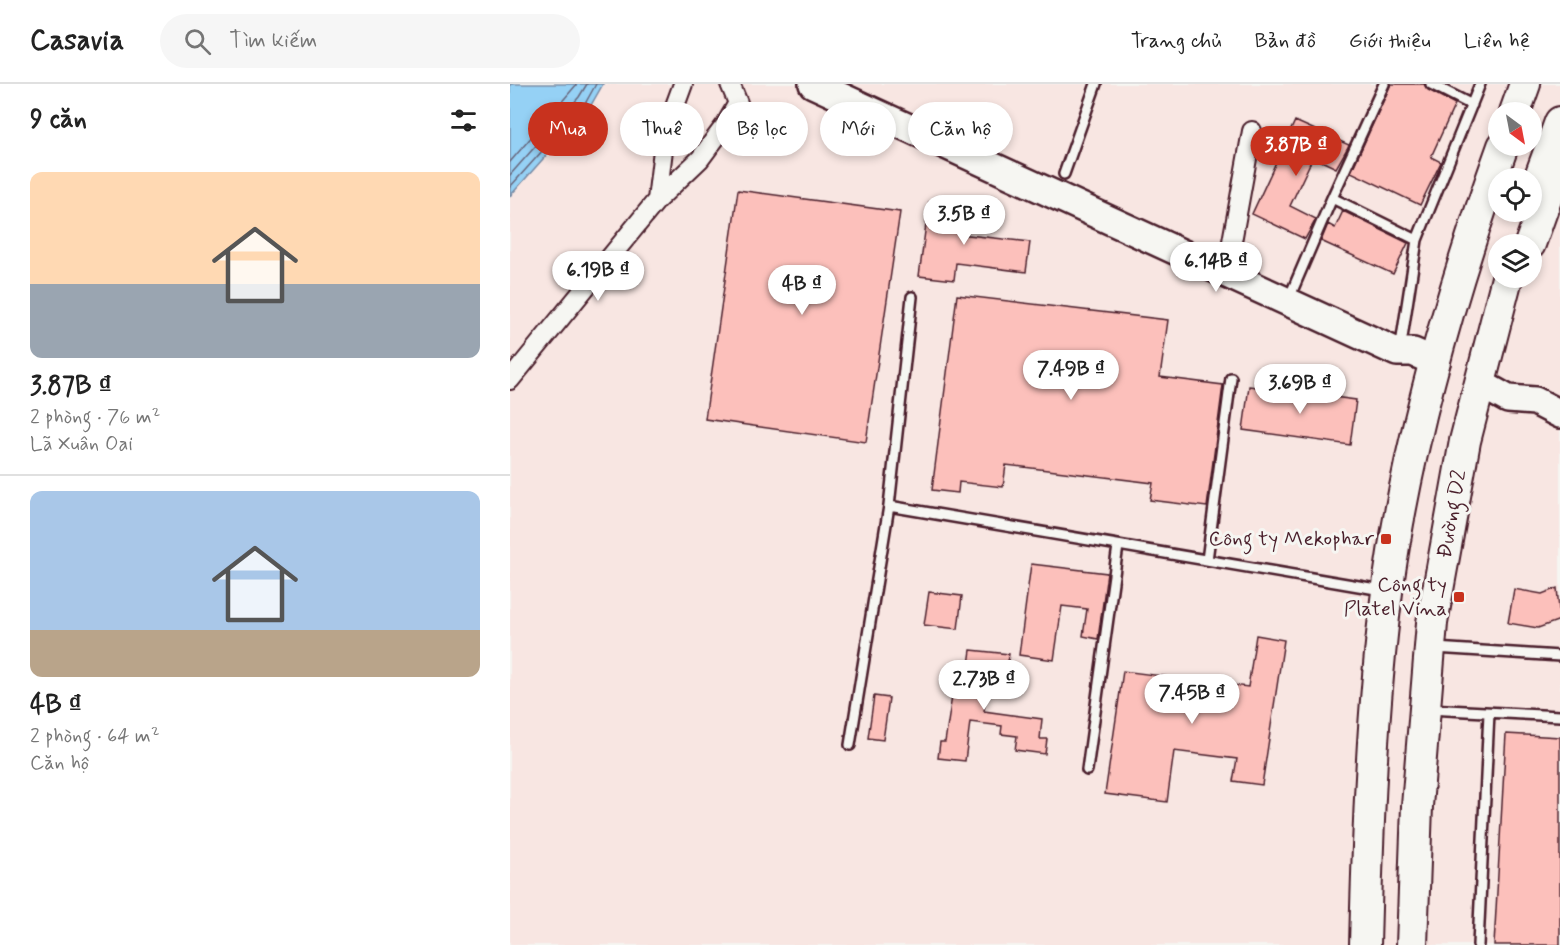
<!DOCTYPE html>
<html lang="vi">
<head>
<meta charset="utf-8">
<style>
	body { margin:0; font-family:Mynerve,sans-serif; background:#f6f6f6; color:#222; height:100vh; display:flex; flex-direction:column; font-size:22px; white-space:nowrap }
	* { box-sizing:border-box; margin:0 }
	p { font-size:20px; color:#767676 }
	.icon { flex:none; width:33px; height:33px; fill:none; stroke:currentColor; stroke-width:2; stroke-linecap:round; stroke-linejoin:round }
	.map { position:relative; flex:1; overflow:hidden }
	.drawer { display:flex; flex-direction:column; background:#fff; width:510px }
	.drawer>* { flex:none }
	.banner { position:absolute; left:18px; top:18px; width:570px; height:54px; display:flex; gap:12px }
	.needle { width:39px; rotate:148deg }
	.tools { position:absolute; left:978px; top:18px; display:grid; gap:12px }
	.tools a { display:grid; place-items:center; width:54px; height:54px; border-radius:50%; background:#fff; box-shadow:0 3px 9px #0003; font-size:30px }
	.price { position:absolute; translate:-50% -51px; padding:0 14px; border-radius:21px; background:#fff; color:#222; font-size:20px; line-height:39px; filter:drop-shadow(0 2px 3px #0008) }
	.price::after { content:''; position:absolute; left:50%; top:36px; width:18px; height:14px; margin-left:-9px; background:inherit; clip-path:polygon(0 0,100% 0,50% 100%) }
	.price.on { background:#c8321e; color:#fff }
	ul { padding:0; list-style:none }
	li { display:grid; align-content:center; gap:12px; height:318px; padding:0 30px }
	li+li { border-top:2px solid #e0e0e0 }
	li span { display:grid; place-items:center; height:186px; border-radius:12px; color:#555 }
	li>.icon { margin-inline-start:auto }
	span .icon { width:108px; height:108px; fill:#fffc; stroke-width:1 }
	li b { font-size:26px }
	h2 { display:flex; justify-content:space-between; align-items:center; height:72px; padding:0 30px; font-size:26px }
	.pill { padding:0 21px; border-radius:27px; background:#fff; box-shadow:0 3px 9px #0003; font-size:21px; line-height:54px }
	.pill.on { background:#c8321e; color:#fff }
	header { display:flex; align-items:center; gap:36px; box-sizing:border-box; height:84px; padding:0 30px; background:#fff; border-bottom:2px solid #e0e0e0 }
	header strong { font-size:28px }
	nav { display:flex; gap:33px; margin-inline-start:auto; font-size:21px }
	.search { width:420px; height:54px; background:#f6f6f6; display:flex; align-items:center; gap:15px; box-sizing:border-box; padding:0 21px; border-radius:33px; color:#767676; font-size:22px }
	main { display:flex; flex:1; min-height:0 }
	.map>svg:first-child { display:block }
	.built { fill:#f8e6e2; fill-rule:evenodd }
	.water { fill:#95d1f5; stroke:#778aa4; stroke-width:1.5 }
	.lines { fill:none; stroke-linecap:round; stroke-linejoin:round }
	.shore { stroke:#68667c; stroke-width:1.5 }
	.building { fill:#fcc0bb; stroke:#4a1f2b; stroke-width:1.5 }
	.service-casing { stroke:#4a1f2b; stroke-width:14 }
	.minor-casing { stroke:#4a1f2b; stroke-width:22 }
	.secondary-casing { stroke:#4a1f2b; stroke-width:32 }
	.primary-casing { stroke:#4a1f2b; stroke-width:34 }
	.service { stroke:#f6f6f2; stroke-width:9 }
	.minor { stroke:#f6f6f2; stroke-width:18 }
	.secondary { stroke:#f6f6f2; stroke-width:27 }
	.primary { stroke:#f6f6f2; stroke-width:30 }
	.poi-dot { fill:#c8321e; stroke:#f6f6f2; stroke-width:2 }
	.labels { text-anchor:middle; dominant-baseline:central; stroke-width:6; stroke-linejoin:round; paint-order:stroke }
	.street-label { font-size:21px; fill:#4a1f2b; stroke:#f6f6f2 }
	.poi-label { font-size:21px; fill:#4a1f2b; stroke:#f6f6f2; text-anchor:end }
</style>
</head>
<body>
<header>
<strong>Casavia</strong>
<div class="search"><svg class="icon" aria-label="search" viewBox="0 0 24 24"><circle cx="10" cy="10" r="6"/><path d="M15 15l6 6"/></svg>Tìm kiếm</div>
<nav><a>Trang chủ</a><a>Bản đồ</a><a>Giới thiệu</a><a>Liên hệ</a></nav>
</header>
<main>
<section class="drawer">
<h2>9 căn<svg class="icon" aria-label="filters" viewBox="0 0 24 24"><path d="M4 7h16M4 17h16"/><circle cx="9" cy="7" r="2"/><circle cx="15" cy="17" r="2"/></svg></h2>
<ul>
<li><span style="background:linear-gradient(#ffd9b3 60%,#9aa5b1 0)"><svg class="icon" aria-label="home" viewBox="0 0 24 24"><path d="M3 11l9-7 9 7M6 9v11h12V9"/></svg></span><div><b>3.87B ₫</b><p>2 phòng · 76 m²</p><p>Lã Xuân Oai</p></div></li>
<li><span style="background:linear-gradient(#a9c7e8 75%,#b9a48a 0)"><svg class="icon" aria-label="home" viewBox="0 0 24 24"><path d="M3 11l9-7 9 7M6 9v11h12V9"/></svg></span><div><b>4B ₫</b><p>2 phòng · 64 m²</p><p>Căn hộ</p></div></li>
</ul>
</section>
<div class="map">
<svg width="1050" height="861" viewBox="0 0 1050 861">
	<rect width="100%" height="100%" fill="#f6f6f2"/>
	<filter id="ink" filterUnits="userSpaceOnUse"><feTurbulence type="fractalNoise" baseFrequency=".0167" numOctaves="2"/><feDisplacementMap in="SourceGraphic" scale="12" xChannelSelector="R" yChannelSelector="G"/><feConvolveMatrix kernelMatrix="1 2 1 2 8 2 1 2 1" color-interpolation-filters="sRGB"/></filter>
	<g filter="url(#ink)">
		<path class="built" d="M 93,0 L 1050,0 L 1050,861 L 0,861 L 0,112 L 81,21 ZM 988,28 L 1022,28 L 1022,62 L 988,62 ZM 988,94 L 1022,94 L 1022,128 L 988,128 ZM 988,160 L 1022,160 L 1022,194 L 988,194 Z"/>
		<path class="water" d="M 0,0 L 93,0 L 81,21 L 0,112 Z"/>
		<g class="lines">
			<path class="shore" d="M 0,78 L 67,0
				M 0,91 L 69,13 L 77,0
				M 0,103 L 76,18 L 86,0"/>
		</g>
		<path class="building" d="M 881,0 L 914,0 L 918,6 L 945,20 L 921,73 L 931,78 L 910,121 L 841,88 Z
			M 785,37 L 839,61 L 826,84 L 803,73 L 780,122 L 806,135 L 795,155 L 742,130 Z
			M 228,106 L 390,128 L 356,358 L 195,335 Z
			M 419,118 L 453,122 L 450,150 L 520,158 L 516,188 L 446,179 L 444,196 L 409,192 Z
			M 833,127 L 898,159 L 883,190 L 811,157 L 818,140 L 825,144 Z
			M 447,211 L 658,236 L 650,293 L 713,301 L 697,423 L 640,416 L 643,399 L 496,381 L 493,403 L 449,398 L 448,409 L 422,406 Z
			M 739,302 L 846,316 L 840,361 L 733,346 Z
			M 521,480 L 597,489 L 588,555 L 573,552 L 577,525 L 552,522 L 544,576 L 509,571 Z
			M 1047,504 L 1050,536 L 1028,544 L 998,539 L 1004,505 L 1032,510 Z
			M 419,508 L 452,512 L 448,545 L 414,541 Z
			M 746,551 L 774,556 L 752,701 L 723,697 L 727,675 L 664,667 L 657,718 L 595,710 L 613,587 L 738,603 Z
			M 461,566 L 499,570 L 497,584 L 480,582 L 474,627 L 532,635 L 530,655 L 537,655 L 535,670 L 505,666 L 507,652 L 491,650 L 492,642 L 460,638 L 455,677 L 428,674 L 430,658 L 435,658 L 446,586 L 458,588 Z
			M 364,612 L 379,614 L 373,656 L 358,654 Z
			M 996,650 L 1050,653 L 1050,861 L 984,861 Z"/>
		<g class="lines">
			<defs>
				<path id="service" d="M 921,0 L 962,21
					M 554,90 L 586,0
					M 822,114 L 907,156
					M 783,205 L 822,114 L 874,0
					M 402,213 L 379,422 L 872,506
					M 892,254 L 907,156 L 970,0
					M 697,476 L 721,294
					M 925,564 L 1050,572
					M 918,625 L 1050,632
					M 340,661 L 379,422
					M 577,686 L 608,462
					M 968,861 L 979,629"/>
				<path id="minor" d="M 147,116 L 155,49 L 173,0
					M 719,174 L 742,47
					M 0,296 L 147,116 L 190,75 L 216,40 L 228,19 L 220,0"/>
				<path id="secondary" d="M 303,0 L 887,268 L 903,268 L 926,278
					M 971,300 L 998,315 L 1025,317 L 1050,330"/>
				<path id="primary" d="M 1005,28 L 1015,0
					M 1029,95 L 1050,38
					M 1020,160 L 1050,76
					M 855,861 C 858,743 862,625 877,508 C 898,356 941,206 993,62
					M 902,861 L 907,722 L 922,539 L 955,357 L 997,194"/>
			</defs>
			<use href="#service" class="service-casing"/>
			<use href="#minor" class="minor-casing"/>
			<use href="#secondary" class="secondary-casing"/>
			<use href="#primary" class="primary-casing"/>
			<use href="#service" class="service"/>
			<use href="#minor" class="minor"/>
			<use href="#secondary" class="secondary"/>
			<use href="#primary" class="primary"/>
		</g>
	</g>
	<g class="poi-dot">
		<rect x="870" y="449" width="12" height="12" rx="3"/>
		<rect x="943" y="507" width="12" height="12" rx="3"/>
	</g>
	<g class="labels">
		<g class="street-label">
			<text transform="translate(942 430) rotate(-80)">Đường D2</text>
		</g>
		<g class="poi-label">
			<text x="864" y="455">Công ty Mekophar</text>
			<text x="937" y="501">Công ty<tspan x="937" dy="24">Platel Vina</tspan></text>
		</g>
	</g>
</svg>
<div class="tools">
<a><svg class="needle" viewBox="-14 -14 28 28"><path d="M0-13l5 13h-10z" fill="#e53935"/><path d="M0 13l5-13h-10z" fill="#767676"/></svg></a>
<a><svg class="icon" aria-label="locate" viewBox="0 0 24 24"><circle cx="12" cy="12" r="6"/><path d="M12 2v4M12 18v4M2 12h4M18 12h4"/></svg></a>
<a><svg class="icon" aria-label="layers" viewBox="0 0 24 24"><path d="M12 4l9 5-9 5-9-5zM3 14l9 5 9-5"/></svg></a>
</div>
<b class="price on" style="left:786px;top:93px">3.87B ₫</b>
<b class="price" style="left:454px;top:162px">3.5B ₫</b>
<b class="price" style="left:706px;top:209px">6.14B ₫</b>
<b class="price" style="left:88px;top:218px">6.19B ₫</b>
<b class="price" style="left:292px;top:232px">4B ₫</b>
<b class="price" style="left:561px;top:317px">7.49B ₫</b>
<b class="price" style="left:790px;top:331px">3.69B ₫</b>
<b class="price" style="left:474px;top:627px">2.73B ₫</b>
<b class="price" style="left:682px;top:641px">7.45B ₫</b>
<div class="banner">
<a class="pill on">Mua</a>
<a class="pill">Thuê</a>
<a class="pill">Bộ lọc</a>
<a class="pill">Mới</a>
<a class="pill">Căn hộ</a>
</div>
</div>
</main>
</body>
</html>
